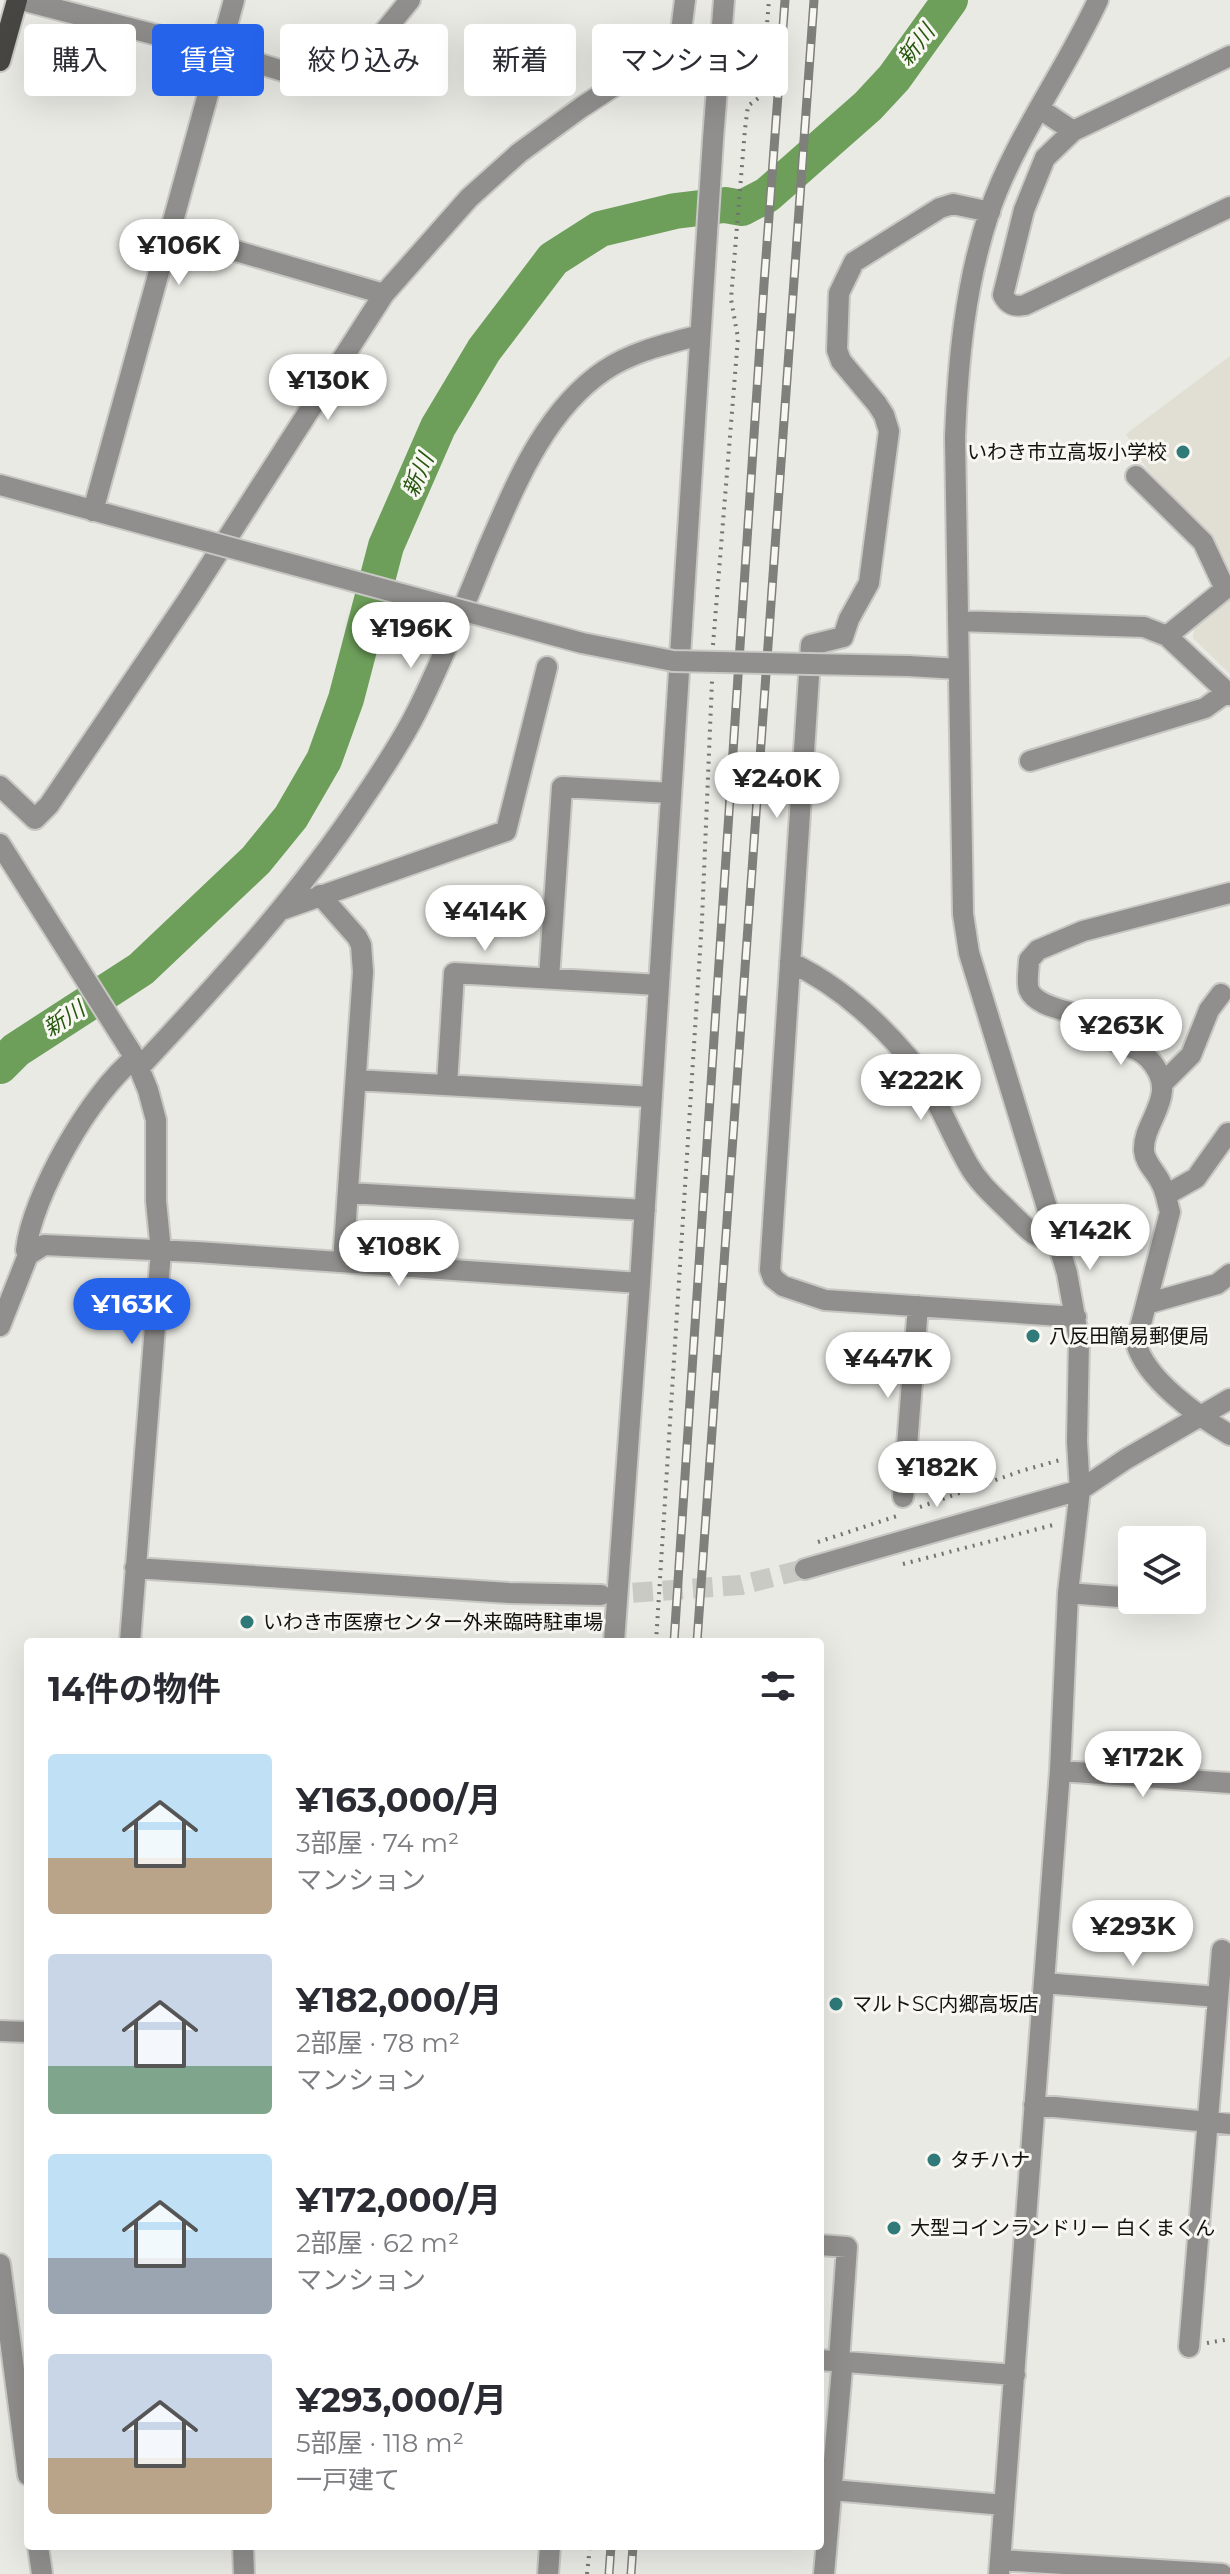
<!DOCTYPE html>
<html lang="ja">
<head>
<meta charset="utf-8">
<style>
	body { margin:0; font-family:Montserrat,"Noto Sans JP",sans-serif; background:#f7f7f7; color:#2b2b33; height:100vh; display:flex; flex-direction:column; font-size:30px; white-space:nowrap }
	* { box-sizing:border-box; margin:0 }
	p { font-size:26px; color:#7c7c81 }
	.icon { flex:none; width:44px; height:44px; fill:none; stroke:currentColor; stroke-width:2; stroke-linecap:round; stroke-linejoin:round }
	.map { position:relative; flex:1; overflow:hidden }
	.drawer { position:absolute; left:24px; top:1638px; width:800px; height:912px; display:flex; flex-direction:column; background:#fff; border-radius:8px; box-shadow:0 8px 32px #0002 }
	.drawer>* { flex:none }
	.banner { position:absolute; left:24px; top:24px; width:800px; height:72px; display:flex; gap:16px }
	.controls { position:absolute; left:1118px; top:1526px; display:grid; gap:16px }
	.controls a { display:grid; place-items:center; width:88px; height:88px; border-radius:8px; background:#fff; box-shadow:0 8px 32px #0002; font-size:40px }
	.price { position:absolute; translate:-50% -68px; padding:0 18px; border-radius:28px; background:#fff; color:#222; font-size:26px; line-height:52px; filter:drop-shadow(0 2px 4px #0008) }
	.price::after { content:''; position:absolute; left:50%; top:48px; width:24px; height:18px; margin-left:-12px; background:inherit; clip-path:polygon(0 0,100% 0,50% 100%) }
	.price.active { background:#2563eb; color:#fff }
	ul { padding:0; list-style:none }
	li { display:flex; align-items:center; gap:24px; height:200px; padding:0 24px }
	li span { display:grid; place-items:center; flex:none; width:224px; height:160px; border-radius:8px; color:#555 }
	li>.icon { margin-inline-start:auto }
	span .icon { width:96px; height:96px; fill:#fffc; stroke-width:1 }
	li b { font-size:34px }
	h2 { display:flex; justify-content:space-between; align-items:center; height:96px; padding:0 24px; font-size:34px }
	.chip { padding:0 28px; border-radius:8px; background:#fff; box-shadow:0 8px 32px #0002; font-size:28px; line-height:72px }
	.chip.active { background:#2563eb; color:#fff }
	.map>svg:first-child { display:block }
	.built { fill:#e1dfd3 }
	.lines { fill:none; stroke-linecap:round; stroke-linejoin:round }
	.river { stroke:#6d9f5a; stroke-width:36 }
	.minor-tunnel { stroke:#cacac5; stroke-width:20; stroke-dasharray:20 10; stroke-linecap:butt }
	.minor-casing { stroke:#c7c7c3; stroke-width:24 }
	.major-casing { stroke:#c7c7c3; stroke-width:24 }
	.path { stroke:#737370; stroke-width:4; stroke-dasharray:2 6; stroke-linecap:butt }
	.minor { stroke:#908f8d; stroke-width:20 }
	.major { stroke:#484643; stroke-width:20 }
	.rail-casing { stroke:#7f7f7b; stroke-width:9 }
	.rail { stroke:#f8f7f2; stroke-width:6; stroke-dasharray:18; stroke-linecap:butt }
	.minor-bridge-casing { stroke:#c7c7c3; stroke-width:24; stroke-linecap:butt }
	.minor-bridge { stroke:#908f8d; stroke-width:20 }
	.poi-dot { fill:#307a7a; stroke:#f8f7f2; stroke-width:3 }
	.labels { text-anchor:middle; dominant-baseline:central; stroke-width:6; stroke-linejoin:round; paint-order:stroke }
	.poi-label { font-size:20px; fill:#121210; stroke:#f8f7f2; text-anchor:start }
	.water-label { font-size:22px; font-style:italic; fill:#26570f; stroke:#f8f7f2 }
</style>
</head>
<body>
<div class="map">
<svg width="1230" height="2574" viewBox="0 0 1230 2574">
	<rect width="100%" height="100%" fill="#eaeae5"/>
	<path class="built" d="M 1230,356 L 1230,581 L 1216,542 L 1147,469 L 1126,434 Z
		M 1230,596 L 1230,674 L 1193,638 L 1195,623 Z"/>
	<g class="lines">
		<path class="river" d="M 0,1066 L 16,1050 L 141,969 L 256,860 L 291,817 L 324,760 L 346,699 L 386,546 L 438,427 L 484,350 L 553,259 L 600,229 L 675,211 L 725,205 L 742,208 L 767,195 L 868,106 L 894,78 L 950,0"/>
		<path class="minor-tunnel" d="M 603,1595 L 741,1585 L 805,1569"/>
		<defs>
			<path id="minor" d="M 21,0 L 219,51 L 318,82 L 334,82 L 352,71 L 410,0
				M 1230,56 L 1073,131 L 1045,158 L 1024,210 L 1003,295 C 1008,305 1014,307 1025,305 L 1230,207
				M 1040,109 L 1073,131
				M 990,212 L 953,204 L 940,208 L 854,262 L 839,293 L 837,350 L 841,361 L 877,404 L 884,415 L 889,431 L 869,583 L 849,619 L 843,637 L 811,645 L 770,1270 L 773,1278 L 783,1286 L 825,1300 L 1076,1317
				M 171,232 L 384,294
				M 1136,476 L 1203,542 L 1225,589 L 1167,636
				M 0,485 L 206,541
				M 93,511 L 234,0
				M 958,621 L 1144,627 L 1167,636 L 1230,695
				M 908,666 L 959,669
				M 1030,761 L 1205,708 L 1227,692
				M 0,786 L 35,819 L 49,805 L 189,598 L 384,294 L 469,198 L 519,153 L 582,107 L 674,47 L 681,31 L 685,0
				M 0,844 L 135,1058 L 148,1090 L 156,1120 L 156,1201 L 161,1251 L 130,1642
				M 1230,893 L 1083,931 L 1038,950 L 1029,960 C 1029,969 1026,982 1029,990 C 1036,1007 1069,1010 1083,1017 C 1092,1021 1098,1031 1106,1037 C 1120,1046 1137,1046 1149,1059 C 1182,1095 1142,1120 1144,1151 C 1145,1163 1156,1172 1161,1183 C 1166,1192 1167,1202 1170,1212 L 1136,1343 C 1146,1380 1198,1416 1230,1435
				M 320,895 L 357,937 L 361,945 L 363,972 L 343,1262
				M 281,910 L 506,831 L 547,667
				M 790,962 C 836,984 875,1018 908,1057 C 934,1088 948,1129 968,1164 C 979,1184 996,1198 1012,1214 C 1030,1231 1032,1238 1057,1241
				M 549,978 L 562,787 L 671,793
				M 139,1068 C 219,982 298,897 363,799 C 382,771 402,741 417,711 C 443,659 465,604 487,550 C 515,486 544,411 605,370 C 634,351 667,344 700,335
				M 356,1080 L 652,1097
				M 1162,1084 L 1191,1055 L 1209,1010 L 1221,994
				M 447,1085 L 454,973 L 659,985
				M 348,1193 L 645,1210
				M 1166,1195 L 1196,1178 L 1228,1133
				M 28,1255 L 26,1250 C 32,1196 91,1092 135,1058
				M 1146,1304 L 1217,1284 L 1230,1274
				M 0,1326 L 28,1255 L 44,1245 L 197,1252 L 640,1283
				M 903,1497 L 918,1306
				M 135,1568 L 509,1593 L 601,1595
				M 805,1569 L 1080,1490 L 1126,1459 L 1230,1399
				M 1068,1593 L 1132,1598
				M 1158,1600 L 1172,1601
				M 614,1642 L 640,1283 L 713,139 L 724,0
				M 1060,1771 L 1230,1783
				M 1044,1983 L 1218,1997
				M 0,2031 L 28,2032
				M 1034,2105 L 1230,2124
				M 820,2245 L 847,2247 L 839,2361 L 842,2369 L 824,2574
				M 0,2264 L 28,2475
				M 1189,2347 L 1222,1950
				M 820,2360 L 1015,2375
				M 832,2490 L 1004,2505
				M 38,2546 L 42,2574
				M 243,2546 L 244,2574
				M 1000,2560 L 1222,2574
				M 548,2574 L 550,2546
				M 999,2574 L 1060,1771 L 1068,1593 L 1080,1490 L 1077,1442 L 1079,1340 L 1067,1273 L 969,953 L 963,914 L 955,437 C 958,361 965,285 989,213 C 1013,141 1066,70 1098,0"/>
			<path id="major" d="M 0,61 L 17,0"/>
		</defs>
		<use href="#minor" class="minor-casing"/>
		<use href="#major" class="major-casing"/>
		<path class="path" d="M 713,645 L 738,338 L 731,299 L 745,129 L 748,106 L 761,96 L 769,0
			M 920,1507 L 1021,1471 L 1060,1460
			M 818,1542 L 897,1516
			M 903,1564 L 1057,1524
			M 656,1642 L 702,920 L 712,681
			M 1207,2343 L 1230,2339
			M 587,2574 L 590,2546"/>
		<use href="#minor" class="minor"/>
		<use href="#major" class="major"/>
		<defs>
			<path id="rail" d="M 674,1642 L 764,284 L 785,0
				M 697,1642 L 814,0
				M 609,2574 L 611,2546
				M 631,2574 L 633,2546"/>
		</defs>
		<use href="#rail" class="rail-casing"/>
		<use href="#rail" class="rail"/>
		<defs>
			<path id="minor-bridge" d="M 206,541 L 582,643 L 673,661 L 908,666"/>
		</defs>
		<use href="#minor-bridge" class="minor-bridge-casing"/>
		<use href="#minor-bridge" class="minor-bridge"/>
	</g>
	<g class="poi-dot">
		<circle cx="1183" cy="452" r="8"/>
		<circle cx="1033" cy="1336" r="8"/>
		<circle cx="247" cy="1622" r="8"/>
		<circle cx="836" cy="2004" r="8"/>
		<circle cx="934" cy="2160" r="8"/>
		<circle cx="894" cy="2228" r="8"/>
	</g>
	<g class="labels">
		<g class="poi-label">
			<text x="1167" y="452" text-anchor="end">いわき市立高坂小学校</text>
			<text x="1049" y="1336">八反田簡易郵便局</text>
			<text x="263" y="1622">いわき市医療センター外来臨時駐車場</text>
			<text x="852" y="2004">マルトSC内郷高坂店</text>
			<text x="950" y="2160">タチハナ</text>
			<text x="910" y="2228">大型コインランドリー 白くまくん</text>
		</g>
		<g class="water-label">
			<text transform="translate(916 45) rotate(-52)">新川</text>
			<text transform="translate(418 475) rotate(-66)">新川</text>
			<text transform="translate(64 1019) rotate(-33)">新川</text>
		</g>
	</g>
</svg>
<div class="controls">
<a><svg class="icon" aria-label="layers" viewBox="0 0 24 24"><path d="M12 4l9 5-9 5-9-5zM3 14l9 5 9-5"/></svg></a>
</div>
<b class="price" style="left:179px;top:287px">¥106K</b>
<b class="price" style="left:328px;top:422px">¥130K</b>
<b class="price" style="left:411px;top:670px">¥196K</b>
<b class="price" style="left:777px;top:820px">¥240K</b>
<b class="price" style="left:485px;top:953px">¥414K</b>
<b class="price" style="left:1121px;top:1067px">¥263K</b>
<b class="price" style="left:921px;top:1122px">¥222K</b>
<b class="price" style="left:1090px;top:1272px">¥142K</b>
<b class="price" style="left:399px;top:1288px">¥108K</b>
<b class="price active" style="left:132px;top:1346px">¥163K</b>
<b class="price" style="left:888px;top:1400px">¥447K</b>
<b class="price" style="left:937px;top:1509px">¥182K</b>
<b class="price" style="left:1143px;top:1799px">¥172K</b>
<b class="price" style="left:1133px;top:1968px">¥293K</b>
<div class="banner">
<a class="chip">購入</a>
<a class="chip active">賃貸</a>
<a class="chip">絞り込み</a>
<a class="chip">新着</a>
<a class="chip">マンション</a>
</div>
<section class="drawer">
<h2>14件の物件<svg class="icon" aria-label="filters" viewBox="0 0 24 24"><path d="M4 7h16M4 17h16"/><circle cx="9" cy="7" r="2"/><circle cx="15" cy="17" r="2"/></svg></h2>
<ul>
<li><span style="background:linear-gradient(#bfe0f5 65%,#b9a48a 0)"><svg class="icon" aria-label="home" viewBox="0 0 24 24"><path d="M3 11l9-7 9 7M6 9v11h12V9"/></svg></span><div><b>¥163,000/月</b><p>3部屋 · 74 m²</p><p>マンション</p></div></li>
<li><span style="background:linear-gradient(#c9d6e8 70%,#7fa58c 0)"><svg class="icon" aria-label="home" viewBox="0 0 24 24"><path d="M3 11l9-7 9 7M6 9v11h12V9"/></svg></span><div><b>¥182,000/月</b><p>2部屋 · 78 m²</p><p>マンション</p></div></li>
<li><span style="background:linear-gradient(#bfe0f5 65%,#9aa5b1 0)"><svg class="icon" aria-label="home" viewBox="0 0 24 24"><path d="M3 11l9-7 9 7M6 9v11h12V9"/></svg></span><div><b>¥172,000/月</b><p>2部屋 · 62 m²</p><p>マンション</p></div></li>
<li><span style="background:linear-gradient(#c9d6e8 65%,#b9a48a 0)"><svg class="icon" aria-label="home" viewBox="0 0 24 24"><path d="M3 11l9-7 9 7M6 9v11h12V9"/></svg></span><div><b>¥293,000/月</b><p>5部屋 · 118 m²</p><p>一戸建て</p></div></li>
</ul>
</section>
</div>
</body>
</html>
